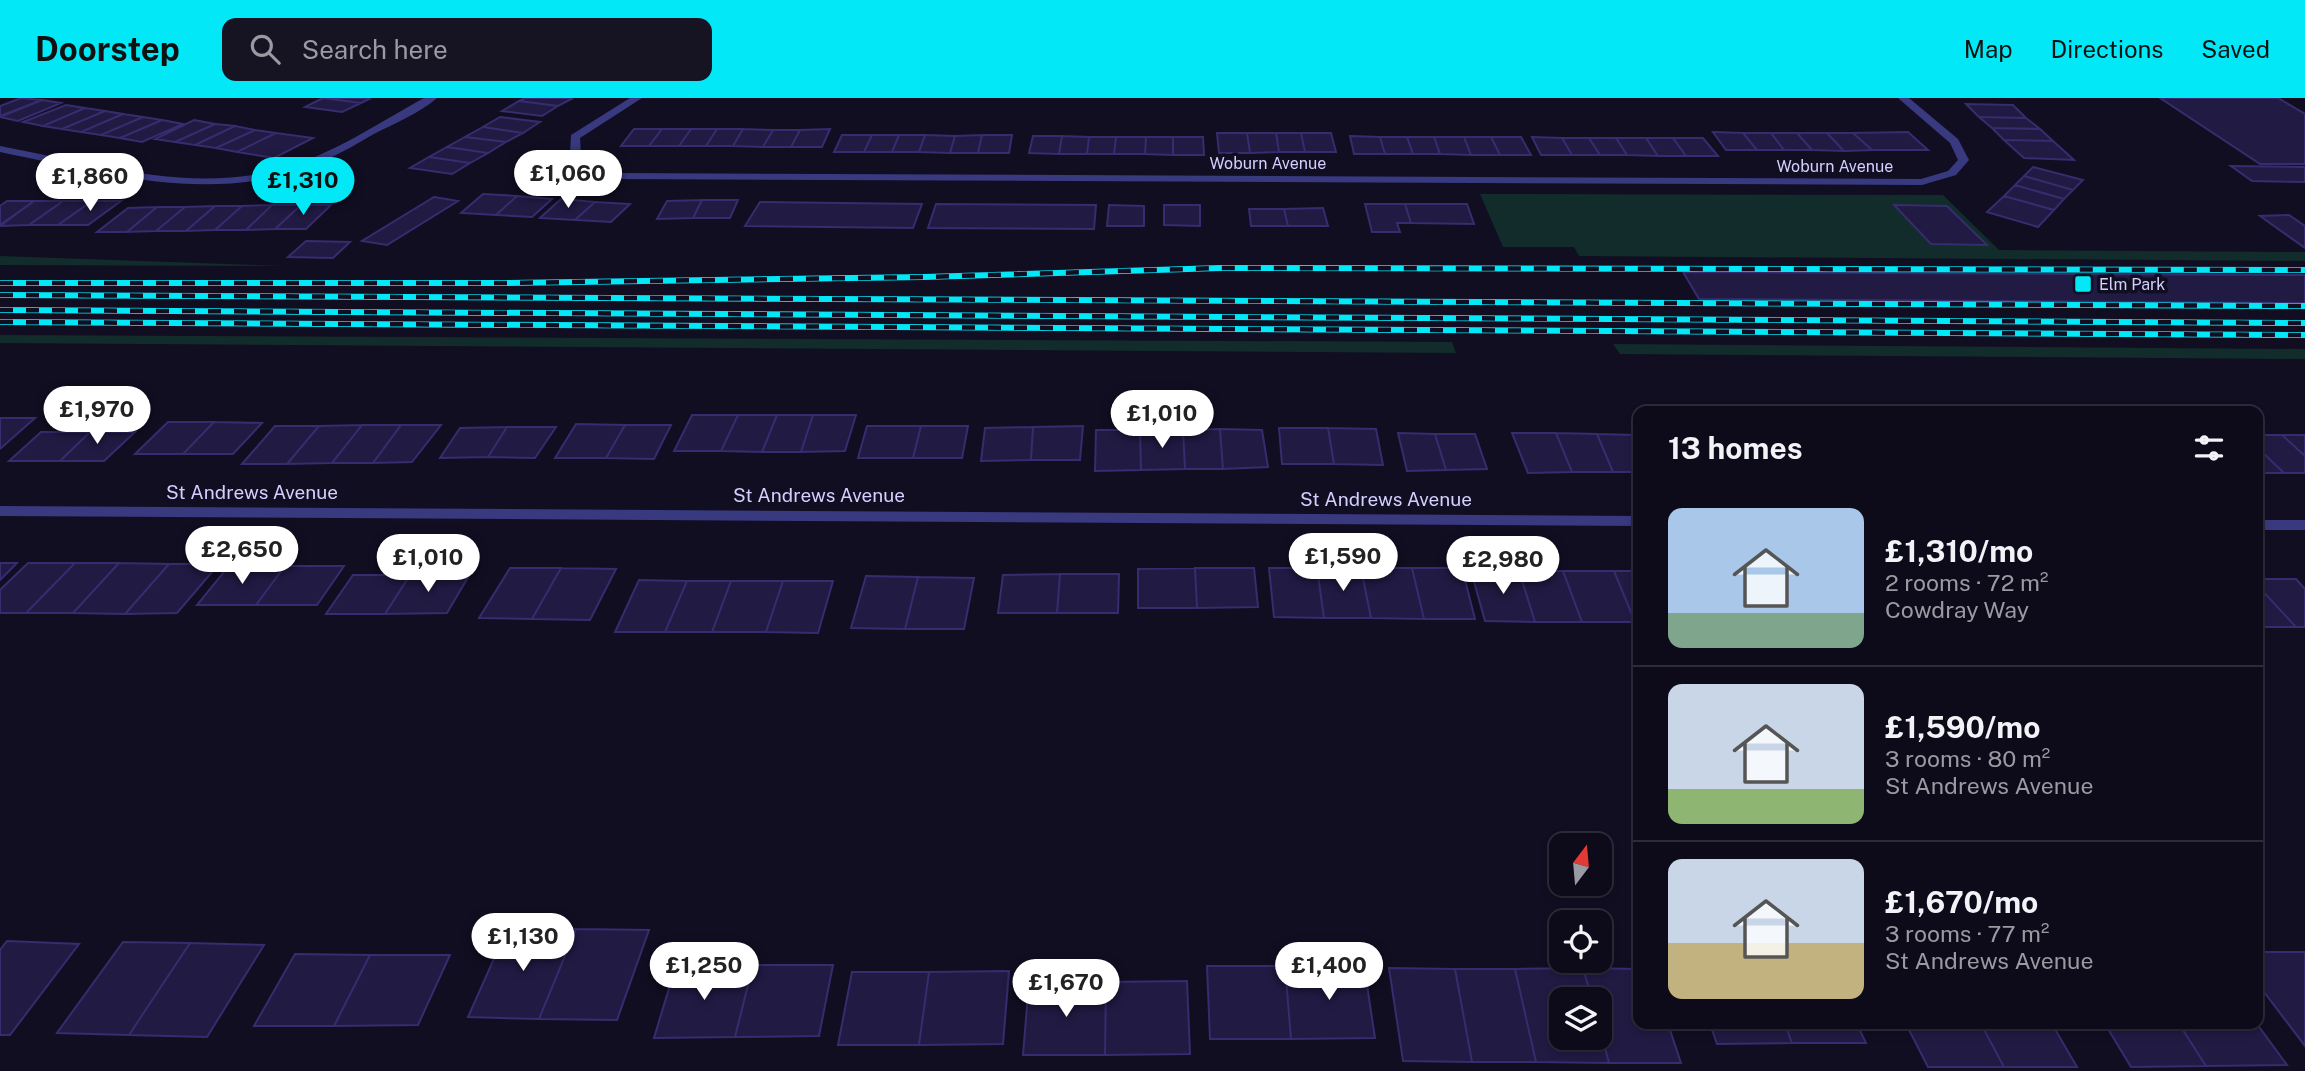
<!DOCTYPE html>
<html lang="en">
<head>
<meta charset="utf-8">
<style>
	body { margin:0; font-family:"Public Sans",sans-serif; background:#161323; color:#f1f3f6; height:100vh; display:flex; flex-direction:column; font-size:26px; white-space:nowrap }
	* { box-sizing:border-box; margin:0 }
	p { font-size:23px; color:#9a9aa2 }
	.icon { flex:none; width:38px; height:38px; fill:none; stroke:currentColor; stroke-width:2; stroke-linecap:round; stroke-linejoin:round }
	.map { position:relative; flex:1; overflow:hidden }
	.details { position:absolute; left:1633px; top:308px; width:630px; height:623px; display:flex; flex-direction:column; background:#0d0a1a; border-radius:14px; box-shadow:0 4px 10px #0003,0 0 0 2px #2d2b39 }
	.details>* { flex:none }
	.needle { width:46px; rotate:16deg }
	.tools { position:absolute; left:1549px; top:735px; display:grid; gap:14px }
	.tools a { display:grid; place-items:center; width:63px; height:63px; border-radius:14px; background:#0d0a1a; box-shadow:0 4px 10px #0003,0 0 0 2px #2d2b39; font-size:35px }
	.price { position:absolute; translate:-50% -60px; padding:0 16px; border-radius:24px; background:#fff; color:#222; font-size:23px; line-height:46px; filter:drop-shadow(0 2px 4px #0008) }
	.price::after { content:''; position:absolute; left:50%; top:42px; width:21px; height:16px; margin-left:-10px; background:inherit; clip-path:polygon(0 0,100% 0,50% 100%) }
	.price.current { background:#03e8f7; color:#111 }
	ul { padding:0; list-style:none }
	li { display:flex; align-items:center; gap:21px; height:175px; padding:0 35px }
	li+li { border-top:2px solid #2d2b39 }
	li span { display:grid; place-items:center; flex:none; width:196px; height:140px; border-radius:14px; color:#555 }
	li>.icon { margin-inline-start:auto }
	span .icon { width:84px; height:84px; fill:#fffc; stroke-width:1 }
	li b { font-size:30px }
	h2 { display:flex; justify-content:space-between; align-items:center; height:84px; padding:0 35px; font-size:30px }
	header { display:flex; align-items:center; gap:42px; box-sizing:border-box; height:98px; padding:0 35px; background:#03e8f7; color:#111 }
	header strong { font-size:33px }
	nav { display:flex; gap:38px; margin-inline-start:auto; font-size:24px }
	.search { width:490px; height:63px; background:#161323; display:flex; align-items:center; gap:18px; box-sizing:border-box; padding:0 24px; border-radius:14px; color:#9a9aa2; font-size:26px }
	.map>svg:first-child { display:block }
	.green { fill:#112c2a }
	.building { fill:#211a43; stroke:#372c6e; stroke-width:2 }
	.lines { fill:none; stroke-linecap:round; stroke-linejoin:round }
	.street { fill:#393980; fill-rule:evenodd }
	.rail-casing { stroke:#03e8f7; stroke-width:6 }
	.rail { stroke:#110e22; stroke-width:4.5; stroke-dasharray:13; stroke-linecap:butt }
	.poi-dot { fill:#03e8f7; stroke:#110e22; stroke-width:2.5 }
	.labels { text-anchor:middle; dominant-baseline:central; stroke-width:7; stroke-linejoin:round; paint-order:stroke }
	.far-street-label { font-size:16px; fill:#d3cffe; stroke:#110e22 }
	.far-poi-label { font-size:16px; fill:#d3cffe; stroke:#110e22; text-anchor:start }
	.street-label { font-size:19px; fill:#d3cffe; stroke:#110e22 }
</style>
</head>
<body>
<header>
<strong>Doorstep</strong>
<div class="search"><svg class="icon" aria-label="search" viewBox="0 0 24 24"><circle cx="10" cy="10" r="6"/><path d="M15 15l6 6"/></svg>Search here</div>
<nav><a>Map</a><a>Directions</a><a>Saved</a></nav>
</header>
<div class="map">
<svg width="2305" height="973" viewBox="0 0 2305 973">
	<rect width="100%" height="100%" fill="#110e22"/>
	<path class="green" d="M 1480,96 L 1943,97 L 1999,152 L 2305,154 L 2305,163 L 1579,158 L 1574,149 L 1503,149 Z
		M 0,158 L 283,168 L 0,167 Z
		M 0,237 L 1452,244 L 1456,255 L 0,245 Z
		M 1613,246 L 2305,251 L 2305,261 L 1620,256 Z"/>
	<path class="building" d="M 21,0 L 42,2 L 0,18 L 0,8 Z
		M 323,0 L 371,0 L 361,5 Z
		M 323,0 L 361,5 L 342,14 L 305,9 Z
		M 525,0 L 573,0 L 558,8 L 519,3 Z
		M 2160,0 L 2278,0 L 2305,16 L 2305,66 L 2260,66 Z
		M 42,2 L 61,5 L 18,23 L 0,19 Z
		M 519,3 L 558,8 L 542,18 L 502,13 Z
		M 1966,6 L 2013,7 L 2026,20 L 1979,19 Z
		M 66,7 L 85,10 L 43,28 L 23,24 Z
		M 85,10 L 105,13 L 62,31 L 43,28 Z
		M 105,13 L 123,16 L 81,34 L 62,31 Z
		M 123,16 L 143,19 L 101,37 L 81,34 Z
		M 143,19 L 162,22 L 120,40 L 101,37 Z
		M 500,19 L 540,24 L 523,35 L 483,29 Z
		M 1979,19 L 2026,20 L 2040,31 L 1992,30 Z
		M 162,22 L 183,26 L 142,44 L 120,40 Z
		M 194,22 L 215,26 L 175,44 L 155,41 Z
		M 215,26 L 235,28 L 195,47 L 175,44 Z
		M 235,28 L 255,32 L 216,50 L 195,47 Z
		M 483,29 L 523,35 L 506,44 L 465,39 Z
		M 1992,30 L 2040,31 L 2053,43 L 2004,42 Z
		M 634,31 L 662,31 L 649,48 L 621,48 Z
		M 662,31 L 691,31 L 679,48 L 649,48 Z
		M 691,31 L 717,31 L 706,48 L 679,48 Z
		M 717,31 L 743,31 L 733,48 L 706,48 Z
		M 743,31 L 773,32 L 763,49 L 733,48 Z
		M 830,31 L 822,49 L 791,49 L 800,32 Z
		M 255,32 L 276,35 L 237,54 L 216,50 Z
		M 773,32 L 800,32 L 791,49 L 763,49 Z
		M 1713,34 L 1743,35 L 1757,52 L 1726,52 Z
		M 1908,34 L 1928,52 L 1872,52 L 1853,35 Z
		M 276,35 L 313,40 L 274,60 L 237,54 Z
		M 1217,35 L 1247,35 L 1250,55 L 1219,55 Z
		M 1247,35 L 1276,35 L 1279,54 L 1250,55 Z
		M 1276,35 L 1301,35 L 1305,54 L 1279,54 Z
		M 1301,35 L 1331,35 L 1336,54 L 1305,54 Z
		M 1743,35 L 1771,35 L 1784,52 L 1757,52 Z
		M 1771,35 L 1797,35 L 1812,52 L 1784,52 Z
		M 1797,35 L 1827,35 L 1844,53 L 1812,52 Z
		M 1827,35 L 1853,35 L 1872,52 L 1844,53 Z
		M 842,37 L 872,37 L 864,54 L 834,54 Z
		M 872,37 L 899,37 L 892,54 L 864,54 Z
		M 899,37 L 925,37 L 919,54 L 892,54 Z
		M 925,37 L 955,38 L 950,55 L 919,54 Z
		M 982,37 L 1012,37 L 1009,55 L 978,55 Z
		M 982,37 L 978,55 L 950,55 L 955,38 Z
		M 1033,38 L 1062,38 L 1059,56 L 1029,55 Z
		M 1062,38 L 1089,39 L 1087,56 L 1059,56 Z
		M 1350,38 L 1380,39 L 1385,56 L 1354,56 Z
		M 465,39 L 506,44 L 488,55 L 447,49 Z
		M 1089,39 L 1116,39 L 1114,56 L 1087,56 Z
		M 1116,39 L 1146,39 L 1145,56 L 1114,56 Z
		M 1146,39 L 1173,39 L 1173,57 L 1145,56 Z
		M 1173,39 L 1203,39 L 1204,57 L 1173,57 Z
		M 1380,39 L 1407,39 L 1413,56 L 1385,56 Z
		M 1407,39 L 1434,39 L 1440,56 L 1413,56 Z
		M 1434,39 L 1464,39 L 1471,57 L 1440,56 Z
		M 1464,39 L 1491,39 L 1500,57 L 1471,57 Z
		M 1491,39 L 1521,39 L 1531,57 L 1500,57 Z
		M 1532,39 L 1562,40 L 1572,57 L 1541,57 Z
		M 1562,40 L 1589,40 L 1600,57 L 1572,57 Z
		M 1589,40 L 1616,40 L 1627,57 L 1600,57 Z
		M 1616,40 L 1646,40 L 1658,58 L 1627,57 Z
		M 1646,40 L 1673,40 L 1686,58 L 1658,58 Z
		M 1673,40 L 1703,40 L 1718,58 L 1686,58 Z
		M 2004,42 L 2053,43 L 2074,62 L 2024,60 Z
		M 447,49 L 488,55 L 470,65 L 429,59 Z
		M 429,59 L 470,65 L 452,76 L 410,70 Z
		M 2231,68 L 2305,69 L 2305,84 L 2252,83 Z
		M 2033,69 L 2083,82 L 2073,92 L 2024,78 Z
		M 2024,78 L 2073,92 L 2064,101 L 2015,87 Z
		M 2015,87 L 2064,101 L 2054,112 L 2004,98 Z
		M 483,96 L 517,98 L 496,117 L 461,115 Z
		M 517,98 L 552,101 L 532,119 L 496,117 Z
		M 2004,98 L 2054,112 L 2038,129 L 1987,114 Z
		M 434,99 L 458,103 L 387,147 L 362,143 Z
		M 561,101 L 595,104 L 575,122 L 540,120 Z
		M 702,102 L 738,102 L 730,120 L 693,120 Z
		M 702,102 L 693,120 L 657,121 L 667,103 Z
		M 7,103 L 34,103 L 0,127 L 0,108 Z
		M 34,103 L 63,103 L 29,127 L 0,128 Z
		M 63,103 L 92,103 L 58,127 L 29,127 Z
		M 92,103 L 121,103 L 88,127 L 58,127 Z
		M 595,104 L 630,106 L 611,124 L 575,122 Z
		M 760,104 L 922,106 L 913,130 L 745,128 Z
		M 936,106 L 1096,107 L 1094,131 L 928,130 Z
		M 1365,106 L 1405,106 L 1411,125 L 1397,125 L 1400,134 L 1372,134 Z
		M 1405,106 L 1467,106 L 1474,126 L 1411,125 Z
		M 272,107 L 246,132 L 215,132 L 242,108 Z
		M 272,107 L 301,107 L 275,131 L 246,132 Z
		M 301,107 L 331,107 L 306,131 L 275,131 Z
		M 1109,107 L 1144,108 L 1144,128 L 1107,128 Z
		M 1164,107 L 1200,107 L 1200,128 L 1164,127 Z
		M 1894,107 L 1947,108 L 1987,147 L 1931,146 Z
		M 215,108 L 186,133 L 156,133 L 185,109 Z
		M 215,108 L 242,108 L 215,132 L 186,133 Z
		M 157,109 L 185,109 L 156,133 L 127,134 Z
		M 157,109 L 127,134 L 97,134 L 128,110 Z
		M 1323,110 L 1328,128 L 1288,128 L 1284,111 Z
		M 1249,111 L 1284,111 L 1288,128 L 1251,128 Z
		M 2289,117 L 2305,128 L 2305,150 L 2260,118 Z
		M 306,143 L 350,144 L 333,160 L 288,159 Z
		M 1683,174 L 2305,177 L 2305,205 L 1699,201 Z
		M 692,317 L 738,317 L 721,353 L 674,353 Z
		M 738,317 L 777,317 L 762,354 L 721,353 Z
		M 777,317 L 813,317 L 801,354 L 762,354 Z
		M 813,317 L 856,317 L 845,353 L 801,354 Z
		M 0,320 L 35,320 L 0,351 Z
		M 168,324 L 214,324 L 183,356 L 135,356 Z
		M 214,324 L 262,325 L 233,356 L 183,356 Z
		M 576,326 L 625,327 L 606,360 L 555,360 Z
		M 362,327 L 401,327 L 373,365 L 332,365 Z
		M 362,327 L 332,365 L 287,366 L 319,328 Z
		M 401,327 L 441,327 L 412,364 L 373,365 Z
		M 625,327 L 671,327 L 654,361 L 606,360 Z
		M 275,328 L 319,328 L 287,366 L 242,366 Z
		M 867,328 L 921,328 L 913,360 L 858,360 Z
		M 921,328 L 968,328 L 962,360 L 913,360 Z
		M 1083,328 L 1080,362 L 1031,362 L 1033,329 Z
		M 507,329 L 556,329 L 535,360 L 488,359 Z
		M 507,329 L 488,359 L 440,360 L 460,330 Z
		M 1033,329 L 1031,362 L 981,363 L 985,330 Z
		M 1279,330 L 1328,330 L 1334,366 L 1282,366 Z
		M 1328,330 L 1376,331 L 1383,367 L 1334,366 Z
		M 1220,331 L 1262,332 L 1268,369 L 1223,371 Z
		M 1220,331 L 1223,371 L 1185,371 L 1183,332 Z
		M 1096,332 L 1140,332 L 1141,372 L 1095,373 Z
		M 1140,332 L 1183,332 L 1185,371 L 1141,372 Z
		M 41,334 L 90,334 L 60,363 L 9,363 Z
		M 90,334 L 135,334 L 104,363 L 60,363 Z
		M 1398,335 L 1435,336 L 1446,372 L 1407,373 Z
		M 1512,335 L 1556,335 L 1572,374 L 1528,375 Z
		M 1556,335 L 1597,336 L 1613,374 L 1572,374 Z
		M 1435,336 L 1475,336 L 1487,371 L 1446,372 Z
		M 1597,336 L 1635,337 L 1638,343 L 1638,374 L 1613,374 Z
		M 2258,337 L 2282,337 L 2305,358 L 2305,375 L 2284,375 L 2258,350 Z
		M 2282,337 L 2305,337 L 2305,358 Z
		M 2258,350 L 2284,375 L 2258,375 Z
		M 0,465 L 17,465 L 0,482 Z
		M 28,465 L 75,465 L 26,515 L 0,515 L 0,492 Z
		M 75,465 L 119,465 L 73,515 L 26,515 Z
		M 119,465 L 169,466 L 125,516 L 73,515 Z
		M 169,466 L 219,466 L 177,515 L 125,516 Z
		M 285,468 L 344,468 L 317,507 L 256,507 Z
		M 285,468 L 256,507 L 197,507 L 228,469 Z
		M 510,470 L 561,470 L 532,521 L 479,520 Z
		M 561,470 L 616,471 L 590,522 L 532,521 Z
		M 1195,470 L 1254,470 L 1258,509 L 1197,510 Z
		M 1195,470 L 1197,510 L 1138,510 L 1138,471 Z
		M 1269,470 L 1317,470 L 1324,520 L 1274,519 Z
		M 1317,470 L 1361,470 L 1371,520 L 1324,520 Z
		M 1361,470 L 1412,470 L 1424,521 L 1371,520 Z
		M 1412,470 L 1462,470 L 1475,521 L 1424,521 Z
		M 1471,473 L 1519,473 L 1535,524 L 1485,523 Z
		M 1519,473 L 1563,473 L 1582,524 L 1535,524 Z
		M 1563,473 L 1614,473 L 1635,524 L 1582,524 Z
		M 1614,473 L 1638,473 L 1638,524 L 1635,524 Z
		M 470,476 L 447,515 L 385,516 L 410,477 Z
		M 1060,476 L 1119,476 L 1118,515 L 1057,515 Z
		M 1060,476 L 1057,515 L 998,515 L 1003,477 Z
		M 353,477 L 410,477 L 385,516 L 326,516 Z
		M 866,478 L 918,479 L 905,531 L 851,530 Z
		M 918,479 L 974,480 L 964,531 L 905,531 Z
		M 2258,481 L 2296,481 L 2305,491 L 2305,529 L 2296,529 L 2258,488 Z
		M 639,482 L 687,483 L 665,534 L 615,534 Z
		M 687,483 L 731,483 L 712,534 L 665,534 Z
		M 731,483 L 783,483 L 766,534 L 712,534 Z
		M 783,483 L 833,483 L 818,535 L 766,534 Z
		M 2258,488 L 2296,529 L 2258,529 Z
		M 508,829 L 576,831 L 539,921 L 468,919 Z
		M 576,831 L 649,832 L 617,922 L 539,921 Z
		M 7,843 L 79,846 L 10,937 L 0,937 L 0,852 Z
		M 123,844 L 190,845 L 129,937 L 57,935 Z
		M 190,845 L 264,847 L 207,939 L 129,937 Z
		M 2258,854 L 2305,854 L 2305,948 L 2258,886 Z
		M 295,856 L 370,857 L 334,928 L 254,928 Z
		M 370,857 L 450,857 L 418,927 L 334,928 Z
		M 676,867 L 753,867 L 735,939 L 654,940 Z
		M 753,867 L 833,867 L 819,938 L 735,939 Z
		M 1364,867 L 1375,940 L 1291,941 L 1285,868 Z
		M 1207,868 L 1285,868 L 1291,941 L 1210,941 Z
		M 1389,870 L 1455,871 L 1472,964 L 1403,963 Z
		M 1583,870 L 1592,901 L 1561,901 L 1561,940 L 1600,940 L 1600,930 L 1609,965 L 1536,964 L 1515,871 Z
		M 1583,870 L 1638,871 L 1638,926 L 1668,926 L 1681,965 L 1609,965 L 1600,930 L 1600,901 L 1592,901 Z
		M 1455,871 L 1515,871 L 1536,964 L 1472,964 Z
		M 1009,873 L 1003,946 L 919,947 L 929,874 Z
		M 852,874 L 929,874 L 919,947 L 838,947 Z
		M 1187,883 L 1190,956 L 1105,957 L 1106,884 Z
		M 1029,884 L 1106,884 L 1105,957 L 1023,957 Z
		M 1710,926 L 1785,926 L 1792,945 L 1717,946 Z
		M 1785,926 L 1857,926 L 1866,945 L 1792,945 Z
		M 1906,926 L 1981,926 L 2004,969 L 1928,969 Z
		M 1981,926 L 2052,926 L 2077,969 L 2004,969 Z
		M 2105,926 L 2179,926 L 2206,968 L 2131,969 Z
		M 2179,926 L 2257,926 L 2287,967 L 2206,968 Z"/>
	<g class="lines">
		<path class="street" d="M 424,0 L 437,0 C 420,15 393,26 372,37 C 345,53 316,69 285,77 C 190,101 93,73 0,54 L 0,48 C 90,65 189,96 281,71 C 332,57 378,25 424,0 Z
			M 630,0 L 642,0 L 580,40 L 581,56 L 588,64 L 616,75 L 1921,81 L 1948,73 L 1958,62 L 1950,45 L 1898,0 L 1909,0 L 1958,41 L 1969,62 L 1956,77 L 1922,87 L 615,81 L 581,69 L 570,56 L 571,37 Z
			M 0,408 L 1638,418 L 1638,428 L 0,418 Z
			M 2258,422 L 2305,422 L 2305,432 L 2258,432 Z"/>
		<defs>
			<path id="rail" d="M 0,185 L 503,185 L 924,179 L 1220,170 L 2305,172
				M 0,197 L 2305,208
				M 0,212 L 2305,225
				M 0,224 L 2305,237"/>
		</defs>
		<use href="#rail" class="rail-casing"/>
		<use href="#rail" class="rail"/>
	</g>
	<rect class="poi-dot" x="2074" y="177" width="18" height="18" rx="3.5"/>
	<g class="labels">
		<g class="far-street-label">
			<text x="1268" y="65">Woburn Avenue</text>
			<text x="1835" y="68">Woburn Avenue</text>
		</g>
		<g class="far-poi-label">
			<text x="2099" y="186">Elm Park</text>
		</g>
		<g class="street-label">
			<text x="252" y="394">St Andrews Avenue</text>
			<text x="819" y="397">St Andrews Avenue</text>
			<text x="1386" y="401">St Andrews Avenue</text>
		</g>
	</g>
</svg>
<div class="tools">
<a><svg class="needle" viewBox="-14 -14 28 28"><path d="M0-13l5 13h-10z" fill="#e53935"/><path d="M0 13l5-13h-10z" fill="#9a9aa2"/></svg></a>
<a><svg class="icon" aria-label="locate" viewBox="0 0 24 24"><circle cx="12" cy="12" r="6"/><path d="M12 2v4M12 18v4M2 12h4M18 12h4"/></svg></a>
<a><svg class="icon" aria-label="layers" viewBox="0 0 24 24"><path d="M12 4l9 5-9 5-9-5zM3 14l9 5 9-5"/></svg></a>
</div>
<b class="price" style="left:568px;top:112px">£1,060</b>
<b class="price" style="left:90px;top:115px">£1,860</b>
<b class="price current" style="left:303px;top:119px">£1,310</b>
<b class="price" style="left:97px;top:348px">£1,970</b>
<b class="price" style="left:1162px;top:352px">£1,010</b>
<b class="price" style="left:242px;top:488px">£2,650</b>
<b class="price" style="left:1343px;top:495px">£1,590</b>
<b class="price" style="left:428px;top:496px">£1,010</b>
<b class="price" style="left:1503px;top:498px">£2,980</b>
<b class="price" style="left:523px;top:875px">£1,130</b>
<b class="price" style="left:704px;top:904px">£1,250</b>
<b class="price" style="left:1329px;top:904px">£1,400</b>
<b class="price" style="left:1066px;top:921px">£1,670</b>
<section class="details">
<h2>13 homes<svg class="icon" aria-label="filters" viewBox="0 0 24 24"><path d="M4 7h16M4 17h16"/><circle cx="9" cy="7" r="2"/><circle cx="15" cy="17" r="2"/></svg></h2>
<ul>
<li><span style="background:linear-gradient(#a9c7e8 75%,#7fa58c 0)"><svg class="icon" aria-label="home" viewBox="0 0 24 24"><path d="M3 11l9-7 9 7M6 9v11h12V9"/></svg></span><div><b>£1,310/mo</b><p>2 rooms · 72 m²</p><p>Cowdray Way</p></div></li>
<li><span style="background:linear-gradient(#c9d6e8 75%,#8fb573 0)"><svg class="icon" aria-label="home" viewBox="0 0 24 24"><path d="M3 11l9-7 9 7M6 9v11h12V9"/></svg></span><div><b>£1,590/mo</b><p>3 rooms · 80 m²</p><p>St Andrews Avenue</p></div></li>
<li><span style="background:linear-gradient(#c9d6e8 60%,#c2b280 0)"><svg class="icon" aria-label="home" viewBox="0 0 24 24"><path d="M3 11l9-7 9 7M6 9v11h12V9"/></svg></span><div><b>£1,670/mo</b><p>3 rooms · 77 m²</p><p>St Andrews Avenue</p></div></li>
</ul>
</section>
</div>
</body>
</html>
